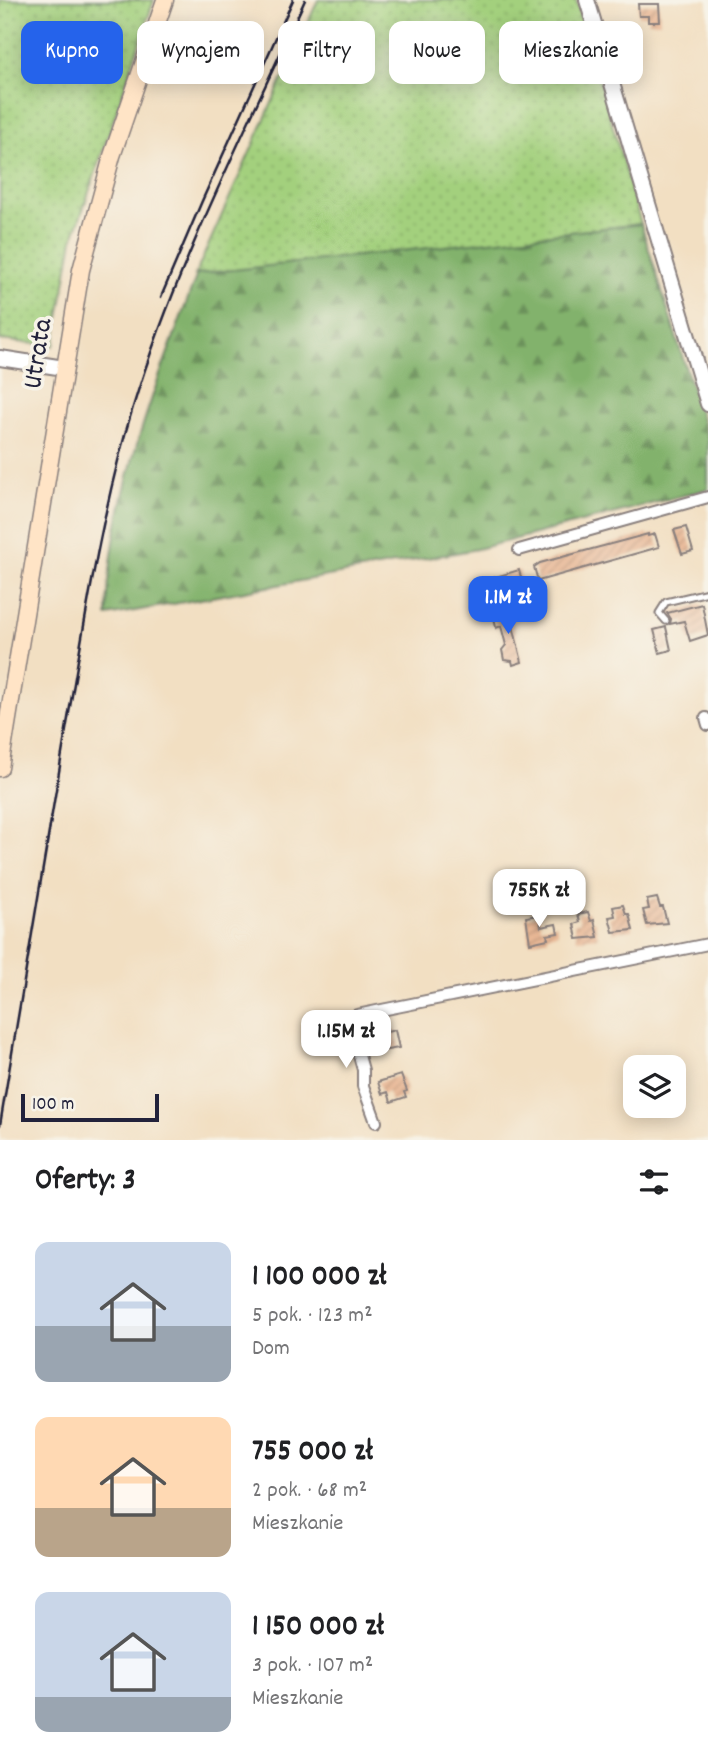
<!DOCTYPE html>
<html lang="pl">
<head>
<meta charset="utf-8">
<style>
	body { margin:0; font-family:Dekko,sans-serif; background:#f2f2f2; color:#202124; height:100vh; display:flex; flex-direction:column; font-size:26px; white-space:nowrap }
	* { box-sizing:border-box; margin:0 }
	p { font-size:23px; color:#757577 }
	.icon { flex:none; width:38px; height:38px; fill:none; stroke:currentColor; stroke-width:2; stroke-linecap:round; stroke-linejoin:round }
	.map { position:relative; height:1140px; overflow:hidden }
	.sheet { display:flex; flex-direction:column; background:#fff; flex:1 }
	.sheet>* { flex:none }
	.hud { position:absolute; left:21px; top:21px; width:667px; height:63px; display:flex; gap:14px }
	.buttons { position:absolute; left:623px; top:1055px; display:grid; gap:14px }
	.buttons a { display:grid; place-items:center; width:63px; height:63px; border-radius:14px; background:#fff; box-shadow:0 4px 18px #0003; font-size:35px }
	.scale { position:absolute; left:21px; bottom:18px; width:138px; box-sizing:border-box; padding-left:7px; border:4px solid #22223b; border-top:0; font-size:19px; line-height:24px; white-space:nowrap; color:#22223b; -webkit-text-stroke:5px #f7f3e8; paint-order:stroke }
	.price { position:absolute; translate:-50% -60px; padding:0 16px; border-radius:14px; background:#fff; color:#222; font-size:23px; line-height:46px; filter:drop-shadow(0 2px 4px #0008) }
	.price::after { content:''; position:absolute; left:50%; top:42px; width:21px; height:16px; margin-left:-10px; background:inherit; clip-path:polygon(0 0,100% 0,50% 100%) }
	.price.active { background:#2563eb; color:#fff }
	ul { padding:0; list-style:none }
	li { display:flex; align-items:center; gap:21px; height:175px; padding:0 35px }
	li span { display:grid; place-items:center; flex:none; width:196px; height:140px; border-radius:14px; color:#555 }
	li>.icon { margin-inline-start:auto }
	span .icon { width:84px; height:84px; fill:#fffc; stroke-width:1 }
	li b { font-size:30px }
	h2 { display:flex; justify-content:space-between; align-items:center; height:84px; padding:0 35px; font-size:30px }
	.chip { padding:0 24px; border-radius:14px; background:#fff; box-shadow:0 4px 18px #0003; font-size:24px; line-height:63px }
	.chip.active { background:#2563eb; color:#fff }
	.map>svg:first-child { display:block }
	.grass { fill:url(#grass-dots); stroke:#62795c; stroke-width:2 }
	.forest { fill:url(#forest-firs); stroke:#526a54; stroke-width:2 }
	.building { fill:url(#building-hatch) }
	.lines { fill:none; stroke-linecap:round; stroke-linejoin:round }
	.service-casing { stroke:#8a807e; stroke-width:9 }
	.minor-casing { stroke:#8a807e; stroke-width:14 }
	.tertiary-casing { stroke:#8a807e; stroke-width:18 }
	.secondary-casing { stroke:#8a807e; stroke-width:19 }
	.service { stroke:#fff; stroke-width:5 }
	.minor { stroke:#fff; stroke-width:10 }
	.tertiary { stroke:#fff; stroke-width:14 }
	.secondary { stroke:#ffe4c6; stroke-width:16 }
	.rail { stroke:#22223b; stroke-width:2.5 }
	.labels { text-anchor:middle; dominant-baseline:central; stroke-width:7; stroke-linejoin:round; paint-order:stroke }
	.street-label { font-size:28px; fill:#22223b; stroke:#f7f3e8 }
</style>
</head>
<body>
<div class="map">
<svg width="708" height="1140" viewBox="0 0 708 1140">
	<defs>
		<pattern id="grass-dots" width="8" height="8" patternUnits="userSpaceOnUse" patternTransform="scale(1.75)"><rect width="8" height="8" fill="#a3d07d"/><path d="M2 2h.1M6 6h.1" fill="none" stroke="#8cb26d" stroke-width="1.8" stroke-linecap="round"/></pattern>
		<pattern id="forest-firs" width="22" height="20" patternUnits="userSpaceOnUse" patternTransform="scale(1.75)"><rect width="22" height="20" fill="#82b26c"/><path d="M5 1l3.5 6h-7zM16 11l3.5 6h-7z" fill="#6a905a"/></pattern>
		<pattern id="building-hatch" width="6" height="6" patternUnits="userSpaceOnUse" patternTransform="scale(1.75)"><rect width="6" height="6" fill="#e8b795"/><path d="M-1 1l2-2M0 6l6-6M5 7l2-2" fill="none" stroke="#c79d81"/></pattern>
	</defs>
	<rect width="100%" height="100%" fill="#f7f3e8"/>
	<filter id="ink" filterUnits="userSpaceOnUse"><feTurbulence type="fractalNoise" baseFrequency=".0143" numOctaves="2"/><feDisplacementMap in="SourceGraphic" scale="14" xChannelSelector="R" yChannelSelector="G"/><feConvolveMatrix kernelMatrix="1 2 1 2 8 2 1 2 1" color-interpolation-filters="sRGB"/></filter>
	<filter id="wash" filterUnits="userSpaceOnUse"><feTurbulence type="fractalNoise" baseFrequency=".00686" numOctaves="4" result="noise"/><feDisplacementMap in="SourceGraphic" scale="28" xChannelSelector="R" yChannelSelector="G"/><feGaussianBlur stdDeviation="1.57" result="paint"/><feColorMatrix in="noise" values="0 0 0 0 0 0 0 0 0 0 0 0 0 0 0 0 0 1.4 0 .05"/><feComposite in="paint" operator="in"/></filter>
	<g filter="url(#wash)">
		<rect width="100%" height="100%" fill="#f2dfc2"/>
		<path class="grass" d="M 0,0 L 154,0 L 73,239 L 54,346 L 0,340 Z
			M 318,0 L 576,0 L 641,224 L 195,275 Z"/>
		<path class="forest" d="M 641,224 L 708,439 L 708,489 L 477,549 L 107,616 C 109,498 157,383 197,274 Z"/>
		<g id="blocks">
			<path class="building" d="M 638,4 L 659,4 L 660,22 L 648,22 L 648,16 L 639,16 Z
				M 686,527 L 693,551 L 682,554 L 674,530 Z
				M 648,534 L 648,536 L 655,534 L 659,547 L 538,581 L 534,567 L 540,563 Z
				M 519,570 L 522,581 L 489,591 L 486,580 Z
				M 702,604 L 708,635 L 690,641 L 684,621 L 670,624 L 671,619 L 667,613 Z
				M 508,606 L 522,662 L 513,665 L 512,661 L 504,660 L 502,650 L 506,645 L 501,626 L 496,628 L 494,617 L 499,616 L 497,609 Z
				M 666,627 L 671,650 L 660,653 L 654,630 Z
				M 657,898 L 660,907 L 663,907 L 667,923 L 647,925 L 643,910 L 649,909 L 647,900 Z
				M 623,905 L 626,914 L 629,914 L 633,930 L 613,932 L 609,917 L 615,916 L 613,907 Z
				M 588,912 L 591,921 L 594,920 L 598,937 L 577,939 L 574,924 L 580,922 L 578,914 Z
				M 539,915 L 541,927 L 556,924 L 558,933 L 547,935 L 548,939 L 530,943 L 526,917 Z
				M 387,1030 L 387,1032 L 395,1030 L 399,1048 L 375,1052 L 370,1033 Z
				M 401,1075 L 407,1091 L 404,1092 L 406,1097 L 391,1102 L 388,1092 L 382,1094 L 378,1082 Z"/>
		</g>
	</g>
	<g filter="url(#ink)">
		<use href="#blocks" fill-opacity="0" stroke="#8a807e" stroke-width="2"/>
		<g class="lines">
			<defs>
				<path id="service" d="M 666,621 L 659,613 L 666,602 L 708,592"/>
				<path id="minor" d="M 519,550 L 708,497
					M 706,718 L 708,725
					M 376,1122 L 363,1086 L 363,1070 L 352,1030 L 357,1015 L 708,944"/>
				<path id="tertiary" d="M 587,0 L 708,404
					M 0,358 L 64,368"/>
				<path id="secondary" d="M 0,768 L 81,270 L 112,156 L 165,0"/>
			</defs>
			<use href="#service" class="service-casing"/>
			<use href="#minor" class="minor-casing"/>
			<use href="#tertiary" class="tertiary-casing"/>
			<use href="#secondary" class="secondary-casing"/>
			<use href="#service" class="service"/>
			<use href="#minor" class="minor"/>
			<use href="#tertiary" class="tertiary"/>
			<use href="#secondary" class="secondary"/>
			<path class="rail" d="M 161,297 L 202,201 L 293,0
				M 0,1125 C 22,993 44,862 66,730 C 85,621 101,512 133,407 C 176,266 244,134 305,0"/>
		</g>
	</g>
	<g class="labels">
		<g class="street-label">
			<text transform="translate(40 354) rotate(-81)">Utrata</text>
		</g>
	</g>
</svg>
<div class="buttons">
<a><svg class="icon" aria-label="layers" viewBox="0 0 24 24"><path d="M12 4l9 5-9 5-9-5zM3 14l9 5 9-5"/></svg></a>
</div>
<div class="scale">100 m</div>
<b class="price active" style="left:508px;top:636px">1.1M zł</b>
<b class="price" style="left:539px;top:929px">755K zł</b>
<b class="price" style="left:346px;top:1070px">1.15M zł</b>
<div class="hud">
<a class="chip active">Kupno</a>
<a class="chip">Wynajem</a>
<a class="chip">Filtry</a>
<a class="chip">Nowe</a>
<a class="chip">Mieszkanie</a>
</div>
</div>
<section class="sheet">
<h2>Oferty: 3<svg class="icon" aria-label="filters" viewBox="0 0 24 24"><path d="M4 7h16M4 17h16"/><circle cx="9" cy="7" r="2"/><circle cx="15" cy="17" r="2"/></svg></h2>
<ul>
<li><span style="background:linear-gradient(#c9d6e8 60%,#9aa5b1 0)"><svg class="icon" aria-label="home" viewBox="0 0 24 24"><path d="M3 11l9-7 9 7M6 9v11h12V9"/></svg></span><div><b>1 100 000 zł</b><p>5 pok. · 123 m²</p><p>Dom</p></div></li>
<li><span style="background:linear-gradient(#ffd9b3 65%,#b9a48a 0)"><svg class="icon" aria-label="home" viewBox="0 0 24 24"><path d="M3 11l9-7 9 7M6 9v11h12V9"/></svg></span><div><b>755 000 zł</b><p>2 pok. · 68 m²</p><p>Mieszkanie</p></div></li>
<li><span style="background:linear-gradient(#c9d6e8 75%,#9aa5b1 0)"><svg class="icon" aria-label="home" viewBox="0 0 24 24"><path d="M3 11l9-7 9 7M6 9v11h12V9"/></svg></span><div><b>1 150 000 zł</b><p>3 pok. · 107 m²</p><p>Mieszkanie</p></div></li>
</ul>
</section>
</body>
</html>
